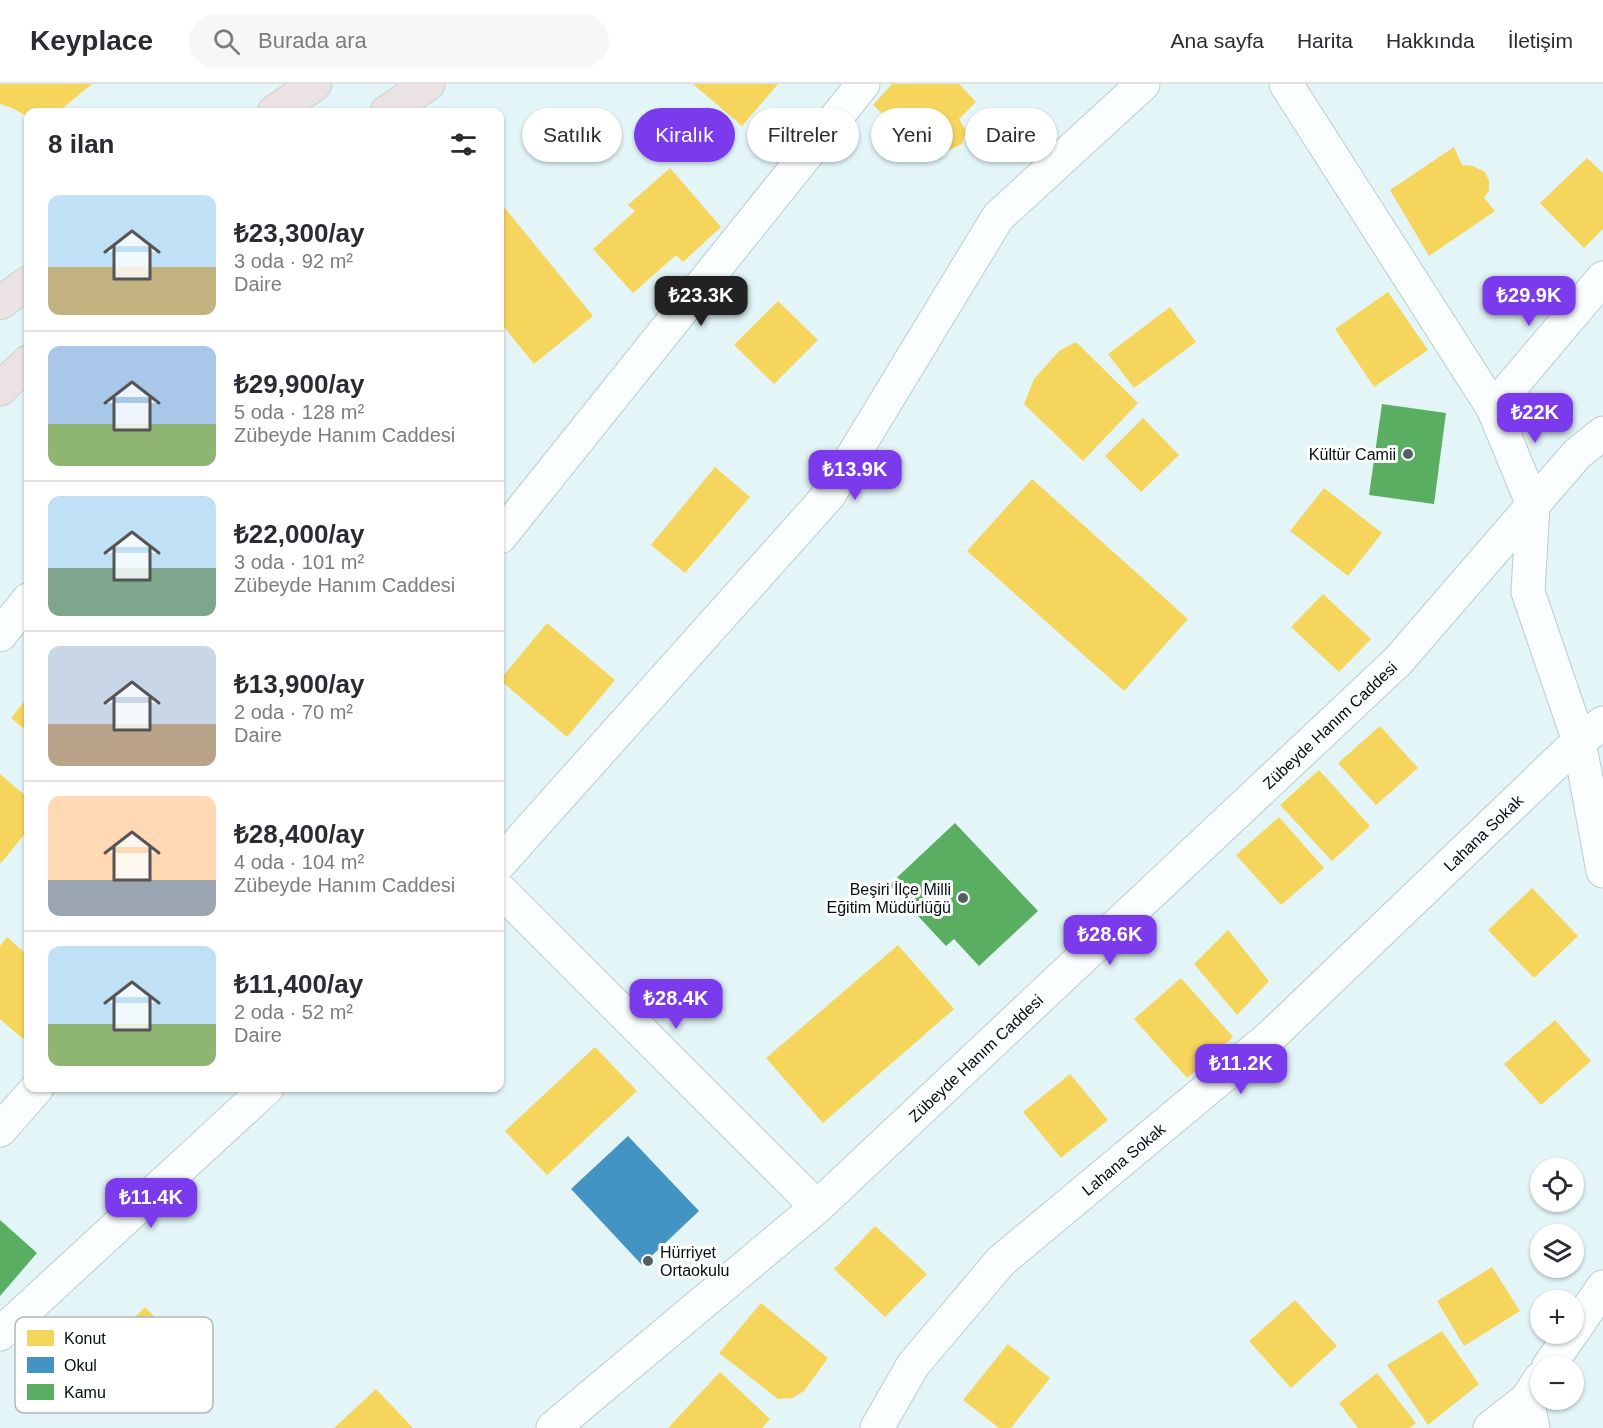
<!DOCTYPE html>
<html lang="tr">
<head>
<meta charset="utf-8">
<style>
	body { margin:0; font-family:Helvetica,sans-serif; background:#f7f7f7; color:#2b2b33; height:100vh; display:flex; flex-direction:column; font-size:22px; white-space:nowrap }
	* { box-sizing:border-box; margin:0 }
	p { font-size:20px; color:#7c7c81 }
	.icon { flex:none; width:33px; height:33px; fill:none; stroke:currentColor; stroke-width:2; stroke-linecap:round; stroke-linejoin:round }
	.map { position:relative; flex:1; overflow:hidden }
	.sheet { position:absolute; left:24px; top:24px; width:480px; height:984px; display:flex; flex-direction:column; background:#fff; border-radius:12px; box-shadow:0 2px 4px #0004 }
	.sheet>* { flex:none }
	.hud { position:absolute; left:522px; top:24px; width:570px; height:54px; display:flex; gap:12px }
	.buttons { position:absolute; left:1530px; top:1074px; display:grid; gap:12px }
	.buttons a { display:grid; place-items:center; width:54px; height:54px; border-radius:50%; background:#fff; box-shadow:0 2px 4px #0004; font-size:30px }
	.price { position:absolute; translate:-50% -51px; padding:0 14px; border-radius:12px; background:#7c3aed; color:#fff; font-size:20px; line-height:39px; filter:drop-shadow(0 2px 3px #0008) }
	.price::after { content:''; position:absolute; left:50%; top:36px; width:18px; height:14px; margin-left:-9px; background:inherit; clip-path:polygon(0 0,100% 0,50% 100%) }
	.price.on { background:#222; color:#fff }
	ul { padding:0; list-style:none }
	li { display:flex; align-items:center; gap:18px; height:150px; padding:0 24px }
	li+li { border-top:2px solid #e1e1e2 }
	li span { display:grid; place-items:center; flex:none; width:168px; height:120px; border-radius:12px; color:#555 }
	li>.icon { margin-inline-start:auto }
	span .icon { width:72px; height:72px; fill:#fffc; stroke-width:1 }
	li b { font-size:26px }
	h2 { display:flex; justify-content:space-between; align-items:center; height:72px; padding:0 24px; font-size:26px }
	.pill { padding:0 21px; border-radius:27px; background:#fff; box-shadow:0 2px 4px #0004; font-size:21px; line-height:54px }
	.pill.on { background:#7c3aed; color:#fff }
	header { display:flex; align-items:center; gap:36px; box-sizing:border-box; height:84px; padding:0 30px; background:#fff; border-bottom:2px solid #e1e1e2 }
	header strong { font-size:28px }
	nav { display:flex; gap:33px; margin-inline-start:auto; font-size:21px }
	.search { width:420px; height:54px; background:#f7f7f7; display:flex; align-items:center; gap:15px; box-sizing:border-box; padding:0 21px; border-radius:33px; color:#7c7c81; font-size:22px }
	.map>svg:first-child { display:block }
	.homes { fill:#f6d55c }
	.schools { fill:#4393c3 }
	.public { fill:#5aae61 }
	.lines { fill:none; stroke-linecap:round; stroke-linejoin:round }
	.minor-casing { stroke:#bcccce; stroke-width:35 }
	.tertiary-casing { stroke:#bcccce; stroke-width:35 }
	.trunk-casing { stroke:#c7d0d1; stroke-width:35 }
	.minor { stroke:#fbfefe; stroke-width:33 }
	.tertiary { stroke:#fbfefe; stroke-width:33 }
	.trunk { stroke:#ebe2e4; stroke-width:33 }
	.poi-dot { fill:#515f60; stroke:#fff; stroke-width:2 }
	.labels { text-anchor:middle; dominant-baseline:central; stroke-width:6; stroke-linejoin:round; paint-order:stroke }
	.poi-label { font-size:16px; fill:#020e0f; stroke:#fff; text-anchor:end }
	.street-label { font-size:16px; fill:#020e0f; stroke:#fff }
	.key { fill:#fff; stroke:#b3b7b7; stroke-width:1.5 }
	.key-label { font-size:16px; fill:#020e0f }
</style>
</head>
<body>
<header>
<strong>Keyplace</strong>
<div class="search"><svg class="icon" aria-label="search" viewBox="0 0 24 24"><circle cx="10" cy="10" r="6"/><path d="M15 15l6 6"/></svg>Burada ara</div>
<nav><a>Ana sayfa</a><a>Harita</a><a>Hakkında</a><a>İletişim</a></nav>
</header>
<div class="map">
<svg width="1603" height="1344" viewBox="0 0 1603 1344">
	<rect width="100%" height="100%" fill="#e3f5f7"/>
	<path class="homes" d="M 0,0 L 92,0 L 58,28 L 28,28 L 28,33 L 12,24 L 0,20 Z
		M 693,0 L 778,0 L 742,42 Z
		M 892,0 L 959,0 L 976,18 L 959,35 L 966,47 L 962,60 L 945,68 L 935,61 L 926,70 L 873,21 Z
		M 1454,63 L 1462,81 L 1473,82 L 1485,88 L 1489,97 L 1489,107 L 1484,114 L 1495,127 L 1429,172 L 1390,106 Z
		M 1587,74 L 1603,89 L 1603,145 L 1584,164 L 1540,119 Z
		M 670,84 L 721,143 L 683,178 L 676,171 L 633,209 L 593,165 L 635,127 L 628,121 Z
		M 500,118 L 593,232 L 534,280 L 500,238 Z
		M 1388,208 L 1428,266 L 1374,303 L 1335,245 Z
		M 778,217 L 818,256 L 774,300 L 734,261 Z
		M 1170,223 L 1196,258 L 1134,304 L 1108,270 Z
		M 1076,258 L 1138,319 L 1083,377 L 1024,320 L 1034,295 L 1059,267 Z
		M 1143,334 L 1179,371 L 1141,408 L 1105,372 Z
		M 715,383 L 750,413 L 685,489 L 651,461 Z
		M 1032,395 L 1188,535 L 1124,607 L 967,467 Z
		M 1324,404 L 1382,449 L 1348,492 L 1290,447 Z
		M 1323,510 L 1371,555 L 1339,588 L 1291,543 Z
		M 547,539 L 615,596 L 567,653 L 500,596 Z
		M 28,613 L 28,648 L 11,634 Z
		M 1380,642 L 1418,684 L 1376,721 L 1338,679 Z
		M 1319,686 L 1370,742 L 1332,777 L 1280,721 Z
		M 0,690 L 28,714 L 28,746 L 1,779 L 0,778 Z
		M 1279,733 L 1324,784 L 1281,821 L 1236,771 Z
		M 1532,804 L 1578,852 L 1534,894 L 1488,846 Z
		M 1228,846 L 1269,897 L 1237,931 L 1194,880 Z
		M 7,853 L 28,872 L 28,949 L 23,955 L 0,935 L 0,862 Z
		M 898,861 L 954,925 L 823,1039 L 766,974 Z
		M 1181,894 L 1233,953 L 1187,994 L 1134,935 Z
		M 1555,936 L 1591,977 L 1541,1021 L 1504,980 Z
		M 595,963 L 637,1007 L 547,1091 L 505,1047 Z
		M 1070,990 L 1108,1036 L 1061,1074 L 1023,1028 Z
		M 875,1142 L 927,1190 L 885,1233 L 834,1185 Z
		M 1492,1183 L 1520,1227 L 1464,1262 L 1437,1217 Z
		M 1295,1216 L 1337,1262 L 1291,1304 L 1249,1257 Z
		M 761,1219 L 828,1274 L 804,1307 L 792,1314 L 778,1315 L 719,1269 Z
		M 145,1223 L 194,1273 L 150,1315 L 102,1266 Z
		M 1442,1247 L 1479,1300 L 1428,1341 L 1387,1281 Z
		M 1008,1260 L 1050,1294 L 1011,1344 L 999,1344 L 963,1316 Z
		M 720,1288 L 770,1335 L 762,1344 L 668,1344 Z
		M 1377,1289 L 1416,1339 L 1409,1344 L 1358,1344 L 1339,1319 Z
		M 376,1305 L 413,1344 L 334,1344 Z"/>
	<path class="schools" d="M 628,1052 L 699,1127 L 642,1181 L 571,1105 Z"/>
	<path class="public" d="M 1382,320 L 1446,329 L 1434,420 L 1369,411 Z
		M 955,739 L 1038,827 L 979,882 L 954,855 L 946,862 L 889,801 Z
		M 0,1136 L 37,1169 L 0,1212 Z"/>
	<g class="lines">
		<defs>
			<g id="minor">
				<path d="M 1286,0 L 1493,324 L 1533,421 L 1528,508 L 1579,657 L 1603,787"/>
				<path d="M 1493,324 L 1603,194"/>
				<path d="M 500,453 L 863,0"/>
				<path d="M 0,551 L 28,516"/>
				<path d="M 500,779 L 829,411 L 998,133 L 1143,0"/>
				<path d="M 500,806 L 817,1123"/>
				<path d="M 0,1046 L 37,1004"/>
				<path d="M 1574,1246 L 1603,1203"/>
				<path d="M 0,1250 L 267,1004"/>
				<path d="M 1549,1282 L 1571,1250"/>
				<path id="s1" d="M 877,1344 L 913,1281 L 1001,1177 L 1270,953 L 1579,657 L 1603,639"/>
				<path d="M 1490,1344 L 1527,1315 L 1540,1295"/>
			</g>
			<g id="tertiary">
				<path d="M 1527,1315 L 1533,1344"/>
				<path id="s2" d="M 553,1344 L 817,1123 L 1398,577 L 1577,370 L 1603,349"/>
			</g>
			<path id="trunk" d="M 274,28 L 315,0
				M 387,28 L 428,0
				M 0,219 L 28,199
				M 0,305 L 28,278"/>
		</defs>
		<use href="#minor" class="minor-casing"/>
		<use href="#tertiary" class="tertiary-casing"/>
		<use href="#trunk" class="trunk-casing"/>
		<use href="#minor" class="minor"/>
		<use href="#tertiary" class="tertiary"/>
		<use href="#trunk" class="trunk"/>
	</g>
	<g class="poi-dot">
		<circle cx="1408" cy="370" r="6"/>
		<circle cx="963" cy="814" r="6"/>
		<circle cx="648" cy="1177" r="6"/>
	</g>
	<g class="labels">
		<g class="poi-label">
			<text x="1396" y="370">Kültür Camii</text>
			<text x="951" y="805">Beşiri İlçe Milli<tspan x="951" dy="18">Eğitim Müdürlüğü</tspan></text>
			<text x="660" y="1168" text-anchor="start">Hürriyet<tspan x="660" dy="18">Ortaokulu</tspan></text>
		</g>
		<g class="street-label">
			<text stroke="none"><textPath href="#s2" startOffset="1048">Zübeyde Hanım Caddesi</textPath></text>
			<text stroke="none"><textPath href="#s1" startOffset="854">Lahana Sokak</textPath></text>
			<text stroke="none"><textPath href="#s2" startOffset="562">Zübeyde Hanım Caddesi</textPath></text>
			<text stroke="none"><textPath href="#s1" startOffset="368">Lahana Sokak</textPath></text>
		</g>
	</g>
	<rect x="15" y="1233" width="198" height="96" rx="9" class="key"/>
	<rect x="27" y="1246" width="27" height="16" fill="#f6d55c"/>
	<rect x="27" y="1273" width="27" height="16" fill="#4393c3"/>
	<rect x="27" y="1300" width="27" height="16" fill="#5aae61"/>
	<g class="key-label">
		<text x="64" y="1260">Konut</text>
		<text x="64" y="1287">Okul</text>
		<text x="64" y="1314">Kamu</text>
	</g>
</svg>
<div class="buttons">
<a><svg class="icon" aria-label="locate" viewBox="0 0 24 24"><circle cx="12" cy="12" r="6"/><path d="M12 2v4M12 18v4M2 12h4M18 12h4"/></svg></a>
<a><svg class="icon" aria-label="layers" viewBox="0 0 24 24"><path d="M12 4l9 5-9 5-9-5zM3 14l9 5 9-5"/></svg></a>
<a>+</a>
<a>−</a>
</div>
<b class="price on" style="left:701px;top:243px">₺23.3K</b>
<b class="price" style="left:1529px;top:243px">₺29.9K</b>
<b class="price" style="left:1535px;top:360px">₺22K</b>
<b class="price" style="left:855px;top:417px">₺13.9K</b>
<b class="price" style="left:1110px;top:882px">₺28.6K</b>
<b class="price" style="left:676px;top:946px">₺28.4K</b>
<b class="price" style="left:1241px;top:1011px">₺11.2K</b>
<b class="price" style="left:151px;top:1145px">₺11.4K</b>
<div class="hud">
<a class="pill">Satılık</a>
<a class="pill on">Kiralık</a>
<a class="pill">Filtreler</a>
<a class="pill">Yeni</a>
<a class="pill">Daire</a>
</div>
<section class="sheet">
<h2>8 ilan<svg class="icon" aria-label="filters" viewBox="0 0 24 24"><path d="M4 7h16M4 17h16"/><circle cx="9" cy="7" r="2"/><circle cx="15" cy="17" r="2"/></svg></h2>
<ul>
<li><span style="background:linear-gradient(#bfe0f5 60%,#c2b280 0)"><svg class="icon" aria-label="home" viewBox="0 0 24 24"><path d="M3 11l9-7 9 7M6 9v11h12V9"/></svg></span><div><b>₺23,300/ay</b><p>3 oda · 92 m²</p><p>Daire</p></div></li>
<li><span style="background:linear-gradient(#a9c7e8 65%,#8fb573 0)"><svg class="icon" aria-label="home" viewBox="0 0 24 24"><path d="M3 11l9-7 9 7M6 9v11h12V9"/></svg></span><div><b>₺29,900/ay</b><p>5 oda · 128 m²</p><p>Zübeyde Hanım Caddesi</p></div></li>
<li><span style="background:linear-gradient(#bfe0f5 60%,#7fa58c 0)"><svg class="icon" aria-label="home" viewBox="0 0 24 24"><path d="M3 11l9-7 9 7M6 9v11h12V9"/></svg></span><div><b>₺22,000/ay</b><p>3 oda · 101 m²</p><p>Zübeyde Hanım Caddesi</p></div></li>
<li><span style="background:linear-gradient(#c9d6e8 65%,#b9a48a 0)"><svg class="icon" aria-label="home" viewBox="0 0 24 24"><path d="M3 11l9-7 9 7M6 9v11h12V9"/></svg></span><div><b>₺13,900/ay</b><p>2 oda · 70 m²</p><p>Daire</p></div></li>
<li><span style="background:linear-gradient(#ffd9b3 70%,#9aa5b1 0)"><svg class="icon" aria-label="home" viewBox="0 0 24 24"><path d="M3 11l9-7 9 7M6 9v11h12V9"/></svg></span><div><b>₺28,400/ay</b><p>4 oda · 104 m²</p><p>Zübeyde Hanım Caddesi</p></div></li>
<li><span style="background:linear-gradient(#bfe0f5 65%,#8fb573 0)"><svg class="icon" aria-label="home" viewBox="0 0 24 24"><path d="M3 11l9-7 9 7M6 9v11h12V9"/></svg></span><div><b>₺11,400/ay</b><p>2 oda · 52 m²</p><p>Daire</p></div></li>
</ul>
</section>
</div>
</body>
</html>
